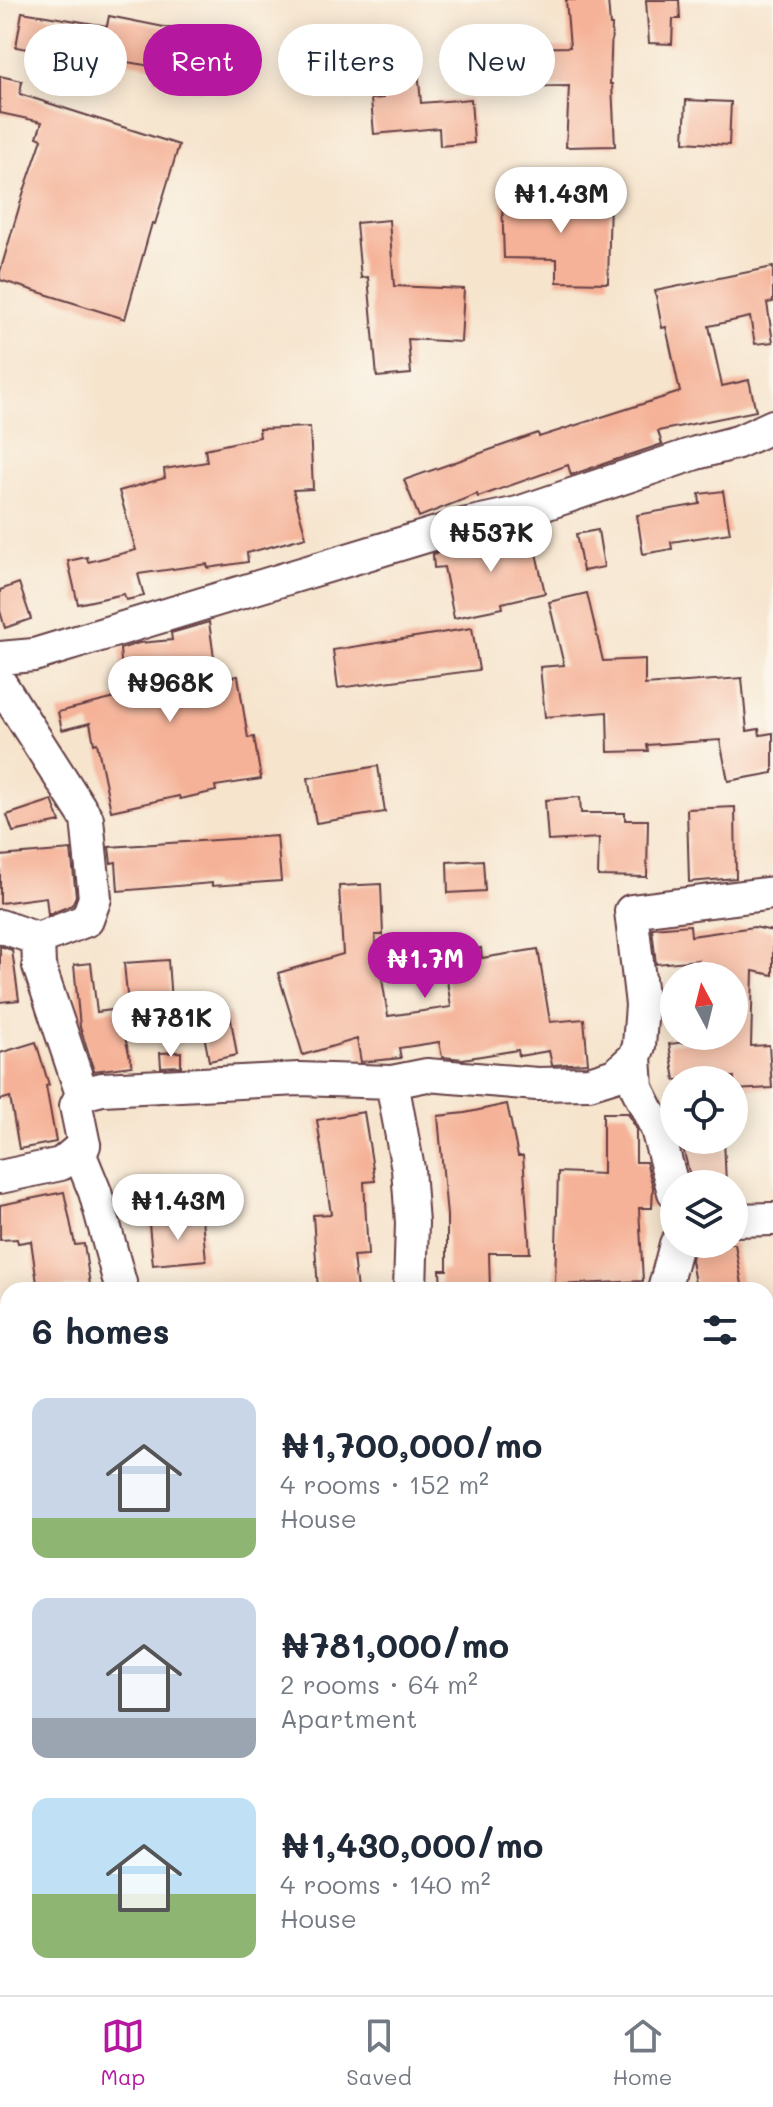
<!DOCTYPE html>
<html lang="en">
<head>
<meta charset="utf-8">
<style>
	body { margin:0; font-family:Mali,sans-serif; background:#f2f2f3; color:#1f2937; height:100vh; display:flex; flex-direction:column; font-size:30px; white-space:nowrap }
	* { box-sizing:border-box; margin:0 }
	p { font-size:26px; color:#747a83 }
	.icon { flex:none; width:44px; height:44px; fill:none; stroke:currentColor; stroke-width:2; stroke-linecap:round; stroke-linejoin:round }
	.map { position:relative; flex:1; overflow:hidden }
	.side { position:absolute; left:0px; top:1282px; width:774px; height:714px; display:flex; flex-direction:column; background:#fff; border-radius:24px 24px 0 0; box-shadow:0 4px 20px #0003 }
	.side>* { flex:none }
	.hud { position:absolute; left:24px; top:24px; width:726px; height:72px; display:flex; gap:16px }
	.needle { width:52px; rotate:353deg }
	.controls { position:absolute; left:660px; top:962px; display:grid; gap:16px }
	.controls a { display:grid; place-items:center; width:88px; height:88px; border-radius:50%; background:#fff; box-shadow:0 4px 20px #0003; font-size:40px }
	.price { position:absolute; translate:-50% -68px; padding:0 18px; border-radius:28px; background:#fff; color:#222; font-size:26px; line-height:52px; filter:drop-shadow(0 2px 4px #0008) }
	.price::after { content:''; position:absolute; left:50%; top:48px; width:24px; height:18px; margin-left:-12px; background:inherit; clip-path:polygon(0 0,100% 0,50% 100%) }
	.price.active { background:#b5179e; color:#fff }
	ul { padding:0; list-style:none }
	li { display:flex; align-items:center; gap:24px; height:200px; padding:0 32px }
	li span { display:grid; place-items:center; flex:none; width:224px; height:160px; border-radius:16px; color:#555 }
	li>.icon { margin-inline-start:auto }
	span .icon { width:96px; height:96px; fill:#fffc; stroke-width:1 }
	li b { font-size:34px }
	h2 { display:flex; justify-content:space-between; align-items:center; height:96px; padding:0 32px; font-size:34px }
	.chip { padding:0 28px; border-radius:36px; background:#fff; box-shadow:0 4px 20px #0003; font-size:28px; line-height:72px }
	.chip.active { background:#b5179e; color:#fff }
	.dock { display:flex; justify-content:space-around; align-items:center; height:112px; border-top:2px solid #e0e1e3; background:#fff; font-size:22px; color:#747a83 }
	.dock a { display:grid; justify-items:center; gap:4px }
	.dock .active { color:#b5179e }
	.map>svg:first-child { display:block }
	.building { fill:#f5b298 }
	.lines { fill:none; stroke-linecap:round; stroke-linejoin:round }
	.minor-casing { stroke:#643d43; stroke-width:36 }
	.minor { stroke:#fff; stroke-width:32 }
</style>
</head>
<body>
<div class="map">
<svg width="773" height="1995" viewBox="0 0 773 1995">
	<rect width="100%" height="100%" fill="#fbf7ec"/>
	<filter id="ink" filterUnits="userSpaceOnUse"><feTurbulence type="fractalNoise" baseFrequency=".0125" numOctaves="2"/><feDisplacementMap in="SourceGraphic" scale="16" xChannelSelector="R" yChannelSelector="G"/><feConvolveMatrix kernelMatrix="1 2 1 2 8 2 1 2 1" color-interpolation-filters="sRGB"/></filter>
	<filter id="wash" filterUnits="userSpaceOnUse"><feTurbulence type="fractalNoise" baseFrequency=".006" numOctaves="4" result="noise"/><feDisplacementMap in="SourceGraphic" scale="32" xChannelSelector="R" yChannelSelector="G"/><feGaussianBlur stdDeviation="1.8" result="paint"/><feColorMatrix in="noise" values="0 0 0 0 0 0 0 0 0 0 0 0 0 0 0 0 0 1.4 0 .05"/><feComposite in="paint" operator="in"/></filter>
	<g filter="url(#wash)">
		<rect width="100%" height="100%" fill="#f6e4cd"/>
		<g id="blocks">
			<path class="building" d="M 566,0 L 608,0 L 610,25 L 612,25 L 610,84 L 612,84 L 615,146 L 566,147 L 569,86 L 516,87 L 515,48 L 570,47 Z
				M 646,0 L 679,0 L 680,19 L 673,19 L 672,44 L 649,43 Z
				M 22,12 L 107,26 L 109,16 L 214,37 L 202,90 L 154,79 L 157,67 L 73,53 L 73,57 L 16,47 Z
				M 406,44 L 406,48 L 416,48 L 421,103 L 471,99 L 474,143 L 440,146 L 439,128 L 374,134 L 371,99 L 383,98 L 378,46 Z
				M 0,76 L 22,81 L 20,94 L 179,145 L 155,224 L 152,223 L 125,319 L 0,280 L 0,272 L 23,194 L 42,139 L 37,137 L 42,122 L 0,113 Z
				M 686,100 L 731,102 L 729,145 L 684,142 Z
				M 558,196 L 610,197 L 608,283 L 557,282 L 557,259 L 504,258 L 502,200 L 558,201 Z
				M 389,220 L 394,286 L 464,289 L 461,342 L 408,339 L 411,374 L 377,377 L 368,277 L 361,278 L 356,223 Z
				M 773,267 L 773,302 L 767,303 L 773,342 L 755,344 L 750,317 L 709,326 L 722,386 L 749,380 L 756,411 L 658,431 L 662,444 L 571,475 L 568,465 L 478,497 L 477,494 L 419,517 L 404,480 L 538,433 L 539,437 L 680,392 L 666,327 L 662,328 L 655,291 Z
				M 310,427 L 313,489 L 293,490 L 306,537 L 247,553 L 248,562 L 208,568 L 207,564 L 138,574 L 144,596 L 126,600 L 124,594 L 78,604 L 68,561 L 87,557 L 88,562 L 136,550 L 119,491 L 165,478 L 164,469 L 207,462 L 205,449 L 260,437 L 259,429 Z
				M 723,491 L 730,533 L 671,542 L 672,549 L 643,554 L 637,515 L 700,504 L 699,494 Z
				M 598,530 L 604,567 L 583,571 L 576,534 Z
				M 531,531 L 545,593 L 502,603 L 503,608 L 454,618 L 444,567 L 434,568 L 433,554 L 451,548 L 497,544 L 496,539 Z
				M 19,583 L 31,619 L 5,628 L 0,611 L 0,590 Z
				M 587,593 L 603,661 L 645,659 L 645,685 L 742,678 L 747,731 L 759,729 L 760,735 L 773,733 L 773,773 L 728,781 L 720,740 L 647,745 L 648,751 L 608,752 L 607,712 L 545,717 L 540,667 L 564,665 L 549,602 Z
				M 209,622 L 217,679 L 238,676 L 248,738 L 254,737 L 261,779 L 215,786 L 216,791 L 180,799 L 179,796 L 111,811 L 97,743 L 94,744 L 90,723 L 62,730 L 58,712 L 124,696 L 120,649 L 139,643 L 172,640 L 171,633 Z
				M 472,628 L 479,670 L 338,688 L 333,650 Z
				M 378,766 L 385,812 L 316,823 L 308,778 Z
				M 580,797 L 581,813 L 625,813 L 625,820 L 648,820 L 647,877 L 598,876 L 599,838 L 548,841 L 545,800 Z
				M 52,800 L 60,822 L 13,832 L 7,815 Z
				M 735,807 L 736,878 L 689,882 L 687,809 Z
				M 277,836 L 281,881 L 212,886 L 212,883 L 118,891 L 116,862 L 111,863 L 109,847 Z
				M 71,850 L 76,896 L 72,905 L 48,915 L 46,897 L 0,903 L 0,856 Z
				M 483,860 L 485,891 L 448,893 L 447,862 Z
				M 381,884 L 383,935 L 375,935 L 388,1016 L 451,1007 L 443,954 L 481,948 L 482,958 L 538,949 L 550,1022 L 584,1019 L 588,1063 L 552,1065 L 549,1051 L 519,1056 L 518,1050 L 463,1059 L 442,1057 L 439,1042 L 399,1048 L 401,1058 L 361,1062 L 357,1039 L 303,1055 L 278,973 L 343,954 L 339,886 Z
				M 690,925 L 691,936 L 754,927 L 773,931 L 773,975 L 753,971 L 751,1046 L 769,1045 L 772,1088 L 734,1090 L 734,1077 L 711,1080 L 675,1080 L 669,1044 L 734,1036 L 734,976 L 721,976 L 721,969 L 700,972 L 698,960 L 656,964 L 652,928 Z
				M 0,946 L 12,950 L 19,1000 L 0,1002 Z
				M 168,960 L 171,1002 L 128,1005 L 124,963 Z
				M 91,963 L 97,1012 L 118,1009 L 132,1066 L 94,1071 L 80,1027 L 74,965 Z
				M 230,1014 L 237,1055 L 209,1061 L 201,1019 Z
				M 36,1042 L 49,1085 L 46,1086 L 56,1142 L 19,1149 L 10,1097 L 0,1100 L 0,1053 Z
				M 181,1052 L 181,1066 L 161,1067 L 160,1053 Z
				M 507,1104 L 518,1156 L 523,1156 L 530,1253 L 489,1253 L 490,1290 L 441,1290 L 440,1270 L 447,1270 L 447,1216 L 438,1116 L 465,1113 Z
				M 364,1112 L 375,1181 L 364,1182 L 368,1255 L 353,1256 L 357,1290 L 318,1290 L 313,1215 L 331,1214 L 317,1120 Z
				M 603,1113 L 628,1113 L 636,1129 L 636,1162 L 646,1162 L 653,1187 L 652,1208 L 639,1208 L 643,1281 L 555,1285 L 558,1172 L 603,1174 Z
				M 681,1140 L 724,1140 L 726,1184 L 692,1184 Z
				M 64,1192 L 75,1245 L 84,1244 L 90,1285 L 38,1290 L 31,1241 L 18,1243 L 17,1239 L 0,1240 L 0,1205 Z
				M 202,1219 L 206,1260 L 153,1265 L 149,1224 Z
				M 694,1244 L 735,1244 L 743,1290 L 696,1290 L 691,1260 Z"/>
		</g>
	</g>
	<g filter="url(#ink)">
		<use href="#blocks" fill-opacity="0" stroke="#643d43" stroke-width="2"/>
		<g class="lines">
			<defs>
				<path id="minor" d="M 0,658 L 34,655 L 463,525 L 518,513 L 696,453 L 738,442 L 773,426
					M 0,683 L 87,819 L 95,898 L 87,920 L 38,939 L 0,926
					M 38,939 L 39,966 L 82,1094
					M 635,1057 L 637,1088 L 657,1129 L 674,1192
					M 392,1082 L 408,1169 L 412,1223 L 410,1290
					M 84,1145 L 76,1106 L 82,1094 L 102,1089 L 299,1079 L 392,1082 L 427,1075 L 537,1084 L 589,1083 L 615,1075 L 635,1057 L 639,1046 L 642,1005 L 631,911 L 773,893
					M 0,1177 L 61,1164 L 84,1145 L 80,1155 L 95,1192 L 122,1290
					M 734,1220 L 773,1219
					M 664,1290 L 676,1244
					M 0,1825 L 8,1826
					M 766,1828 L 773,1819
					M 487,1988 L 491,1995
					M 576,1995 L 588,1988"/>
			</defs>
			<use href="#minor" class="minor-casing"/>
			<use href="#minor" class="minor"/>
		</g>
	</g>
</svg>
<div class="controls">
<a><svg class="needle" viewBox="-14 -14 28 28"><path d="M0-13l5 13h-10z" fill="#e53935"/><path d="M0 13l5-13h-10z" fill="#747a83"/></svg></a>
<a><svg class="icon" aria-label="locate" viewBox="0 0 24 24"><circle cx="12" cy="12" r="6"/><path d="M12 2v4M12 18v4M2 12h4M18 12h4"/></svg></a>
<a><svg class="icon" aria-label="layers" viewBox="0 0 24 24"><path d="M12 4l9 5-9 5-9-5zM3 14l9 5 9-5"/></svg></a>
</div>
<b class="price" style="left:561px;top:235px">₦1.43M</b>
<b class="price" style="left:491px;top:574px">₦537K</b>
<b class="price" style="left:170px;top:724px">₦968K</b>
<b class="price active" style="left:425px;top:1000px">₦1.7M</b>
<b class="price" style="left:171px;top:1059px">₦781K</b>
<b class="price" style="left:178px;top:1242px">₦1.43M</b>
<div class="hud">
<a class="chip">Buy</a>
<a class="chip active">Rent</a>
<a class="chip">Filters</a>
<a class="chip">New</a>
</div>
<section class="side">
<h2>6 homes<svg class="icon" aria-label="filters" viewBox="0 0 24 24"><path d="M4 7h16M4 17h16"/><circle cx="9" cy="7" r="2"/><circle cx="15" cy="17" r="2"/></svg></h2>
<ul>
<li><span style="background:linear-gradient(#c9d6e8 75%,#8fb573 0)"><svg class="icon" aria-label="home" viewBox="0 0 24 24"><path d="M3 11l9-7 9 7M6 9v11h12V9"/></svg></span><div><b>₦1,700,000/mo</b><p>4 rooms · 152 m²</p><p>House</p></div></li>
<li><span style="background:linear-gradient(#c9d6e8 75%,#9aa5b1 0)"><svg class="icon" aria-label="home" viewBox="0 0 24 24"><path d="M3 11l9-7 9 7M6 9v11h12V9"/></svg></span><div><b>₦781,000/mo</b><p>2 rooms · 64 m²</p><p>Apartment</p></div></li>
<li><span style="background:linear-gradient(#bfe0f5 60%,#8fb573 0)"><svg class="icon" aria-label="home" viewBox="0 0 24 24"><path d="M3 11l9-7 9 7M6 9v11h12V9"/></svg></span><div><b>₦1,430,000/mo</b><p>4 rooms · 140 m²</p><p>House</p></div></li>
</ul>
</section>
</div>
<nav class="dock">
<a class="active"><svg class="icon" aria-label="map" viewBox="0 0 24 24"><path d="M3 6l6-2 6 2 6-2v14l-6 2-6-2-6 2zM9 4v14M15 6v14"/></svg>Map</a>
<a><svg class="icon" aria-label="saved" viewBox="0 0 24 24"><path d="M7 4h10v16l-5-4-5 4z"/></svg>Saved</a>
<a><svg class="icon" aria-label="home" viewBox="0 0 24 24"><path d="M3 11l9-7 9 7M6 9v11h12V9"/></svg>Home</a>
</nav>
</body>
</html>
